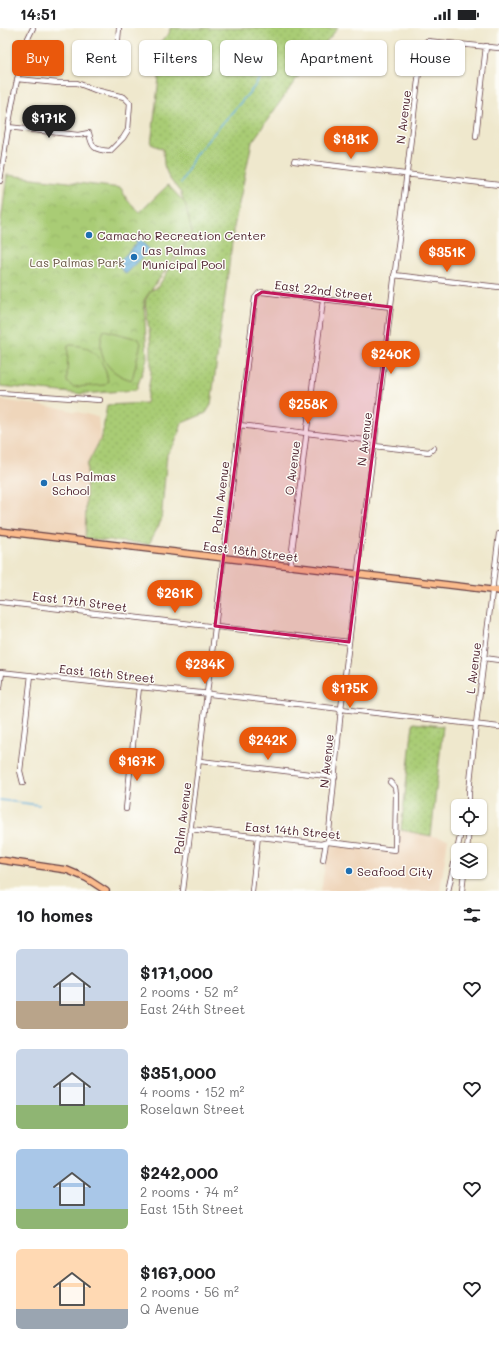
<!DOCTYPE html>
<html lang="en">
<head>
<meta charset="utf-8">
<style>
	body { margin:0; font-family:Mali,sans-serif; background:#f2f2f2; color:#202124; height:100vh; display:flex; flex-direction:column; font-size:15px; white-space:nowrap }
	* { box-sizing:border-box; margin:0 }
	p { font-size:13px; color:#757577 }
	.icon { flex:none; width:22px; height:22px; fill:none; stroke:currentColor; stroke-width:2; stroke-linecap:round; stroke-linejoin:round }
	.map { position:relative; height:863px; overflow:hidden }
	.sheet { display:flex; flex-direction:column; background:#fff; flex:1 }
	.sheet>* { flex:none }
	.banner { position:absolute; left:12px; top:12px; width:475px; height:36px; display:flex; gap:8px }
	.fabs { position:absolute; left:451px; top:771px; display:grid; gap:8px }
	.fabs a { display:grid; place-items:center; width:36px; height:36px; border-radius:6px; background:#fff; box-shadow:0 1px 3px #0004; font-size:20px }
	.price { position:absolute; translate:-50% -34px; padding:0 9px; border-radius:14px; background:#ea580c; color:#fff; font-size:13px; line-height:26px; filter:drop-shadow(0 1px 2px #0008) }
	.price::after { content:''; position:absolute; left:50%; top:24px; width:12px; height:9px; margin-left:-6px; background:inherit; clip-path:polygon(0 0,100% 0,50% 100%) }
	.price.selected { background:#222; color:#fff }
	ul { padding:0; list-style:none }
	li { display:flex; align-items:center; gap:12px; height:100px; padding:0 16px }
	li span { display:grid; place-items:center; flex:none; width:112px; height:80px; border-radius:6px; color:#555 }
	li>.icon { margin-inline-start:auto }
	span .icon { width:48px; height:48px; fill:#fffc; stroke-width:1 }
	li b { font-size:17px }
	h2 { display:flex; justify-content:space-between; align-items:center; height:48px; padding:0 16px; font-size:17px }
	.pill { padding:0 14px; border-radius:6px; background:#fff; box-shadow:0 1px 3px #0004; font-size:14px; line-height:36px }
	.pill.selected { background:#ea580c; color:#fff }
	.status { display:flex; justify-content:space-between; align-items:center; height:28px; padding:0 20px; background:#fff; direction:ltr }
	.status svg { height:11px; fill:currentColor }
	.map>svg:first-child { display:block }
	.built { fill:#efd6bb }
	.grass { fill:url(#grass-dots); stroke:#7a7650 }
	.park { fill:url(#park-crowns); stroke:#7a7650 }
	.pitch { fill:#a9cc74; stroke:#7a7650 }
	.water { fill:url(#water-waves); stroke:#586885 }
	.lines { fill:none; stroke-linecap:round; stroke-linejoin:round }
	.stream { stroke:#67b2df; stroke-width:1.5 }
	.minor-casing { stroke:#633d43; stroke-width:6 }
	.major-casing { stroke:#633d43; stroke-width:8 }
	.minor { stroke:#fff; stroke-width:4.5 }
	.major { stroke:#fabb8c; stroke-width:5.5 }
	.marked { fill:#c2185b; fill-opacity:0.2; stroke:#c2185b; stroke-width:3; stroke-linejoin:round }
	.poi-dot { fill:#1f6fb2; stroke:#fdfcf7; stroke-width:1.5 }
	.labels { text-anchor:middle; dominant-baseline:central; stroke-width:3; stroke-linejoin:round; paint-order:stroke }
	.street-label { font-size:12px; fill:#4a1f2b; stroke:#fdfcf7 }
	.poi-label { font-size:12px; fill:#4a1f2b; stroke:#fdfcf7; text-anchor:start }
	.park-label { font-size:12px; fill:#665341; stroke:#fdfcf7 }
</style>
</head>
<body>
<div class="status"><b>14:51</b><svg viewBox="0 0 49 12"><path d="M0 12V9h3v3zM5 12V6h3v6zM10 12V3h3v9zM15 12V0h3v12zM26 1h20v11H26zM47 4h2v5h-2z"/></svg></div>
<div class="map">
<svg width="499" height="863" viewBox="0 0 499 863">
	<defs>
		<pattern id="grass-dots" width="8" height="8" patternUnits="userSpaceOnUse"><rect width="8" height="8" fill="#a9cc74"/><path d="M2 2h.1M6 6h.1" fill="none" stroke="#93af65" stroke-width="1.8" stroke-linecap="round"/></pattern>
		<pattern id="park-crowns" width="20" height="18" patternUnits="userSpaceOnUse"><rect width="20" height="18" fill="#a9cc74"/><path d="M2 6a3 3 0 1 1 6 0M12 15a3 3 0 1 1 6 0" fill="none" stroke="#93af65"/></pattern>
		<pattern id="water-waves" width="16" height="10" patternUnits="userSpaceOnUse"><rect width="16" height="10" fill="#67b2df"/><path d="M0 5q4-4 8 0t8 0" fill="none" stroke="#5790b5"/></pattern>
	</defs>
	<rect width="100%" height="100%" fill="#fdfcf7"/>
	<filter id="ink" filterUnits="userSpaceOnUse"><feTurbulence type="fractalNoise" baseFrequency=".025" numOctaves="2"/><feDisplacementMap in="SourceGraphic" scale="8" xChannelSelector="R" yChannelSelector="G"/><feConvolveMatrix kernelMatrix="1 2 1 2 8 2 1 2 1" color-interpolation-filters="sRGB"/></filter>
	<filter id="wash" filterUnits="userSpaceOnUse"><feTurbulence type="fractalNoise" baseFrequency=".012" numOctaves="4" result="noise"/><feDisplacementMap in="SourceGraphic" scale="16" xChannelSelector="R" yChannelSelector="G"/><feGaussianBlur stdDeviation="0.9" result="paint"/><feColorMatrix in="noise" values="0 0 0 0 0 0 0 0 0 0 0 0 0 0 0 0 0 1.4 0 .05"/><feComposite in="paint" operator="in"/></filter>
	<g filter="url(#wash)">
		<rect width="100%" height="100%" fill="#efe8cd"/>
		<path class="built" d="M 0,372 L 60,380 L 98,389 L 100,412 L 87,437 L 85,511 L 0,500 Z
			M 401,802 L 448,811 L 440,863 L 321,863 L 328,817 L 398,825 Z"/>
		<path class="grass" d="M 170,0 L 338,0 L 306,37 L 252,114 L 234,199 L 211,377 L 206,385 L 182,395 L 175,415 L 167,426 L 161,493 L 149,516 L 85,511 L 87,437 L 102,408 L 107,377 L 146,375 L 151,345 L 151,317 L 145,273 L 150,263 L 158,259 L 192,205 L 181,165 L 169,150 L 164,137 L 163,121 L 151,116 L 159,50 L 148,24 L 169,6 Z
			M 413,695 L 443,698 L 431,808 L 401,802 Z"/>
		<path class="park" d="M 7,147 L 121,160 L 127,172 L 140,184 L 168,157 L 185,175 L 192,205 L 144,272 L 147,331 L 136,362 L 82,366 L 0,358 L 0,202 Z"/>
		<path class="pitch" d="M 104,302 L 138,311 L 141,315 L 132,352 C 108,346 94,326 104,302 Z
			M 68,317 C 92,316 105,332 108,354 L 105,357 L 73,359 L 67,354 Z"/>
		<path class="water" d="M 138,210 L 150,222 L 126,246 L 117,236 L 137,215 L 135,213 Z"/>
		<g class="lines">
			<path class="stream" d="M 181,155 L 195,127 L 254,59 L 271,33
				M 0,772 L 39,777"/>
		</g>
	</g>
	<g filter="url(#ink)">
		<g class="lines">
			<defs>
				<path id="minor" d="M 117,22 L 119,0
					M 8,99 L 78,107 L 89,105 C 92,120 94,122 110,123 L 123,110 L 128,102 L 130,75 L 124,69 L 95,62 L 77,55 L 58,55 L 17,51
					M 476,109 L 486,18
					M 294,133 L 499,157
					M 0,153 C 6,117 10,80 19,44 C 22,28 25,14 33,0
					M 394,247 L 499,259
					M 0,365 L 100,372
					M 239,397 L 374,413
					M 374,418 L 429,424 L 434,420
					M 290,539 L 323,272
					M 0,574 L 349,614
					M 484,630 L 499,632
					M 0,644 L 139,659 L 201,665 L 499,699
					M 0,659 L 2,644
					M 200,733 L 335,749
					M 23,755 L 20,743 L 31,647
					M 469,778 L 469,764 L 476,696 L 499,506
					M 126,781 L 139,659
					M 190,801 L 321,816 L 328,814 L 395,822 L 396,766 L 395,759 L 390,754
					M 328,814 L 341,681 L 356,556 L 374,418 L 422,19 L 427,13 L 499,20
					M 467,822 L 469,800
					M 323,832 L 326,815
					M 183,863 L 255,270 L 259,265 L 262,264 L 391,279
					M 252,863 L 258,808
					M 448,863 L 462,800
					M 462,863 L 464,844"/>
				<path id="major" d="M 0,503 L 499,563
					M 0,832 L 67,842 L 86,850 L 106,863"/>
			</defs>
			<use href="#minor" class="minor-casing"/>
			<use href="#major" class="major-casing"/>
			<use href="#minor" class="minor"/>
			<use href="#major" class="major"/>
		</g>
	</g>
	<path class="marked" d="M 262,264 L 391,279 L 349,614 L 215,598 L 256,268 Z"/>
	<g class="poi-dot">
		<circle cx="89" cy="207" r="4"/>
		<circle cx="134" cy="229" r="4"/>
		<circle cx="44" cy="455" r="4"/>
		<circle cx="349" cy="843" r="4"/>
	</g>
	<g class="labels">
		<g class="street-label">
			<text transform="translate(403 89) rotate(-83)">N Avenue</text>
			<text transform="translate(324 262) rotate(7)">East 22nd Street</text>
			<text transform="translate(364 411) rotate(-83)">N Avenue</text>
			<text transform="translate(292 440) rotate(-83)">O Avenue</text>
			<text transform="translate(220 469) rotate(-83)">Palm Avenue</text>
			<text transform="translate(251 523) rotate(7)">East 18th Street</text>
			<text transform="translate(80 573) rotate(7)">East 17th Street</text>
			<text transform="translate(473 640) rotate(-83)">L Avenue</text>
			<text transform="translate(107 645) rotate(6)">East 16th Street</text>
			<text transform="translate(326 733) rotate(-84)">N Avenue</text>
			<text transform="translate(182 790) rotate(-83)">Palm Avenue</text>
			<text transform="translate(293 802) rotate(5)">East 14th Street</text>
		</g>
		<g class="poi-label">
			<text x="97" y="207">Camacho Recreation Center</text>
			<text x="142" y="222">Las Palmas<tspan x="142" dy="14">Municipal Pool</tspan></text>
			<text x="52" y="448">Las Palmas<tspan x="52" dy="14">School</tspan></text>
			<text x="357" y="843">Seafood City</text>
		</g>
		<g class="park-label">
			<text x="77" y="234">Las Palmas Park</text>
		</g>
	</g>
</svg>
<div class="fabs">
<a><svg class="icon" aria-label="locate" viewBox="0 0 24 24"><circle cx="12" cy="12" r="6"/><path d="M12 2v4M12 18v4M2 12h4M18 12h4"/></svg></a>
<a><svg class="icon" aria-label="layers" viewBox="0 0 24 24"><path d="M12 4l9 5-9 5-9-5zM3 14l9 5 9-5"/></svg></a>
</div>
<b class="price selected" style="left:49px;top:111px">$171K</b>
<b class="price" style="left:351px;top:132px">$181K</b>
<b class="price" style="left:447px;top:245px">$351K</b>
<b class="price" style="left:391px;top:347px">$240K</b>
<b class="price" style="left:308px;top:397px">$258K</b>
<b class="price" style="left:175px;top:586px">$261K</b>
<b class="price" style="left:205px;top:657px">$234K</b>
<b class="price" style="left:350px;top:681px">$175K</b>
<b class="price" style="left:268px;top:733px">$242K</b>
<b class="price" style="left:137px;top:754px">$167K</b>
<div class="banner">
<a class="pill selected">Buy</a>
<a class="pill">Rent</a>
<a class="pill">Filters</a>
<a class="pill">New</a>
<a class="pill">Apartment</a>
<a class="pill">House</a>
</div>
</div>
<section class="sheet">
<h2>10 homes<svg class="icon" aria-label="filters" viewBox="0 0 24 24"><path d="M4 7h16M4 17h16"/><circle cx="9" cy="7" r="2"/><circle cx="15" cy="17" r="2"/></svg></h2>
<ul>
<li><span style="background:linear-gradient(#c9d6e8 65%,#b9a48a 0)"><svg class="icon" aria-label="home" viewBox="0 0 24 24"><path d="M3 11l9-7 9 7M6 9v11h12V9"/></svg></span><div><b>$171,000</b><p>2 rooms · 52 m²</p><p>East 24th Street</p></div><svg class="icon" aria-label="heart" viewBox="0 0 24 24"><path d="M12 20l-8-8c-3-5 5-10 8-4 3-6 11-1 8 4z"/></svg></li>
<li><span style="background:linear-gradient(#c9d6e8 70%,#8fb573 0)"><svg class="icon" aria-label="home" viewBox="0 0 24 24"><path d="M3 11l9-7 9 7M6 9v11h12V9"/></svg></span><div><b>$351,000</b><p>4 rooms · 152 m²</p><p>Roselawn Street</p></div><svg class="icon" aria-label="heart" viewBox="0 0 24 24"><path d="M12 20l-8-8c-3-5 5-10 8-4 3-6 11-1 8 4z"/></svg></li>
<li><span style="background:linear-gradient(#a9c7e8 75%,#8fb573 0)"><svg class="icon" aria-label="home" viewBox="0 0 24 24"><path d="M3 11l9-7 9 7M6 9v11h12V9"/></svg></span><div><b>$242,000</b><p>2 rooms · 74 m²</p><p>East 15th Street</p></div><svg class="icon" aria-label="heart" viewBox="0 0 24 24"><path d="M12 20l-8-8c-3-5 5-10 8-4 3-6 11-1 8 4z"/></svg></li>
<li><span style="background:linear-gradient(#ffd9b3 75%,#9aa5b1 0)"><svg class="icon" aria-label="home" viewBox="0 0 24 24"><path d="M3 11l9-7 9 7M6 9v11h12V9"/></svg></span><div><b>$167,000</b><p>2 rooms · 56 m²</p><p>Q Avenue</p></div><svg class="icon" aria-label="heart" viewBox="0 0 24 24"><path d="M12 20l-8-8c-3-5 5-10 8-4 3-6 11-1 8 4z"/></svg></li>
</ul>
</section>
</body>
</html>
